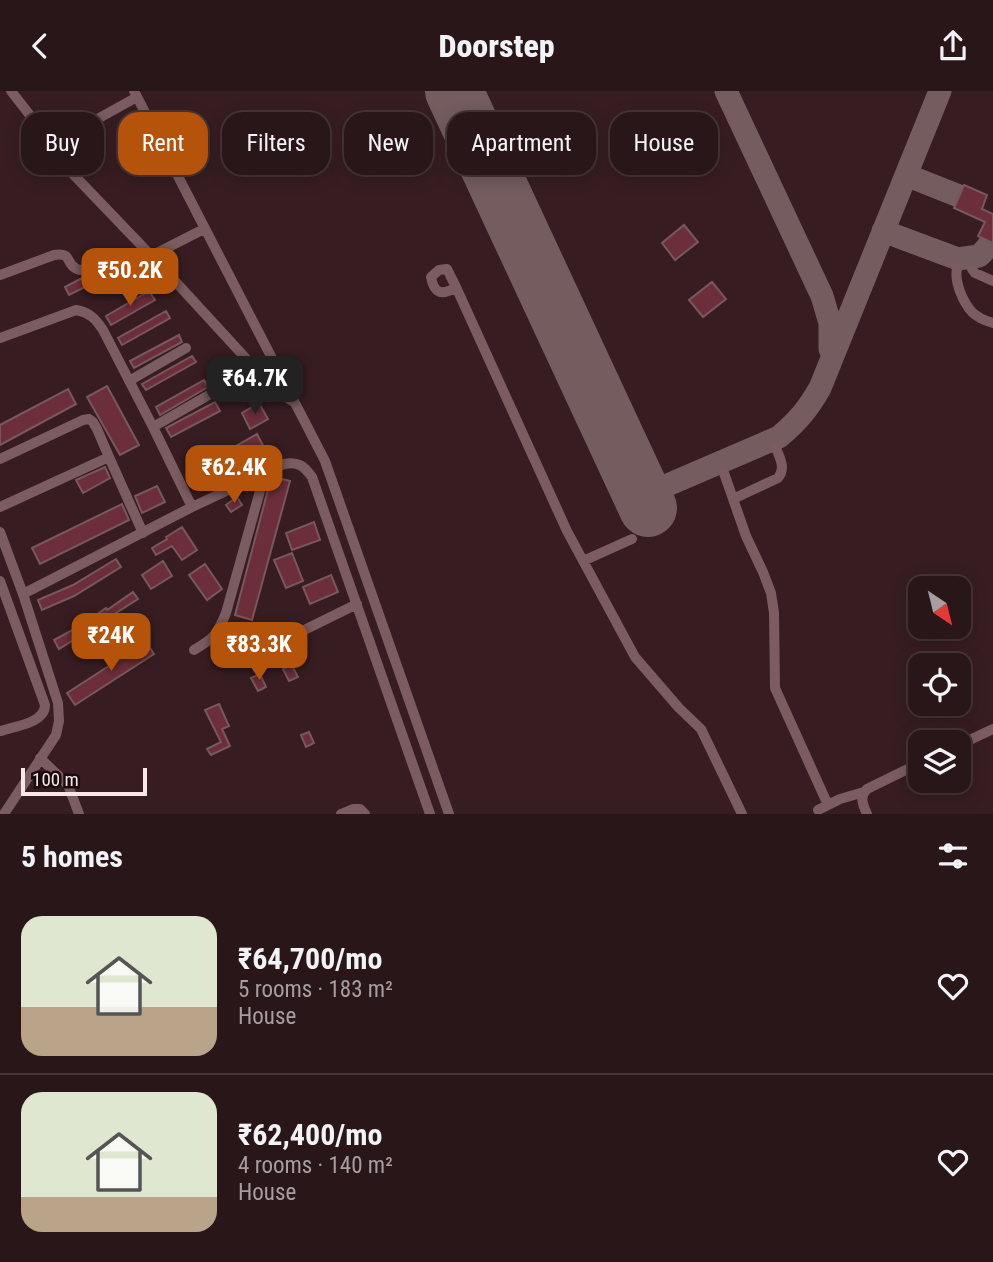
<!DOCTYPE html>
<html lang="en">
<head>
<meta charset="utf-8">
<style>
	body { margin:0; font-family:"Roboto Condensed",sans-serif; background:#311f22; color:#f1f3f6; height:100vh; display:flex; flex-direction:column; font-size:26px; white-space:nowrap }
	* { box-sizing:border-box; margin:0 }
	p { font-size:23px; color:#a59fa2 }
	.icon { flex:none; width:38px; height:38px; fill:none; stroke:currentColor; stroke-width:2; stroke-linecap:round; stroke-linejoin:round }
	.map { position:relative; height:723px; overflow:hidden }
	.details { display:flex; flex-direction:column; background:#291619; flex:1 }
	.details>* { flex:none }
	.hud { position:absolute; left:21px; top:21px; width:952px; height:63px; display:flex; gap:14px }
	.needle { width:46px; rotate:145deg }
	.controls { position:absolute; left:908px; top:485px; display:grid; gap:14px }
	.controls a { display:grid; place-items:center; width:63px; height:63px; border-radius:14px; background:#291619; box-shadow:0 4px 18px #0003,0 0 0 2px #453538; font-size:35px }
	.scale { position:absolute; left:21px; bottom:18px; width:126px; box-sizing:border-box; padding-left:7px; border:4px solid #f9e6e8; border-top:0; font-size:19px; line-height:24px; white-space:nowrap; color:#f9e6e8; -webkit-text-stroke:5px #170b0d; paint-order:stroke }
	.price { position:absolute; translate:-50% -60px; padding:0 16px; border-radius:14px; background:#b45309; color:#fff; font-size:23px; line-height:46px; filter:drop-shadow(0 2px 4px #0008) }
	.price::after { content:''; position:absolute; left:50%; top:42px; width:21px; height:16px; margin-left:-10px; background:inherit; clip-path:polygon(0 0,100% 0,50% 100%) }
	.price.on { background:#222; color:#fff }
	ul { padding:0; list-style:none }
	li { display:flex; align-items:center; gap:21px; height:175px; padding:0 21px }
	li+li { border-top:2px solid #453538 }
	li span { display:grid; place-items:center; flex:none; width:196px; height:140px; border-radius:21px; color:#555 }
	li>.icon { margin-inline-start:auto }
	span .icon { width:84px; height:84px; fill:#fffc; stroke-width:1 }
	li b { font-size:30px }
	h2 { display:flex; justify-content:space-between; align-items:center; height:84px; padding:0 21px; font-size:30px }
	.pill { padding:0 24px; border-radius:21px; background:#291619; box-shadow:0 4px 18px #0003,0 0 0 2px #453538; font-size:24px; line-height:63px }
	.pill.on { background:#b45309; color:#fff }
	header { display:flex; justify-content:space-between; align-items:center; height:91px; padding:0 21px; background:#291619; font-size:32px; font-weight:800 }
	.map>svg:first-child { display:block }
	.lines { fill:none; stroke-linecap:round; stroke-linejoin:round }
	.taxiway { stroke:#745c5f; stroke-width:23 }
	.runway { stroke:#745c5f; stroke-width:58 }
	.building { fill:#6d2e3b; stroke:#77585c; stroke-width:2 }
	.minor { stroke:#7b5c60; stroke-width:10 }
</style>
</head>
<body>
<header><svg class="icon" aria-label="back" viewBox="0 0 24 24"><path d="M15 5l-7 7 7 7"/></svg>Doorstep<svg class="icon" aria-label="share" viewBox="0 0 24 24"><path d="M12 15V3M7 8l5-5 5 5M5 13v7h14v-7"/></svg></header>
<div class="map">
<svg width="993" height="723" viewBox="0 0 993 723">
	<rect width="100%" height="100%" fill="#371d21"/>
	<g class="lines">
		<path class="taxiway" d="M 726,0 L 822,205 L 830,232 L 830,258
			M 906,84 L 959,105
			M 883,140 L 958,168 L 979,165 L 984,160 L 991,151
			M 642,405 L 779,346 C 798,330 808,318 820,297 L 940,0"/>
		<path class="runway" d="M 454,0 L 648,417"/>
	</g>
	<path class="building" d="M 964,94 L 987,104 L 982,118 L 993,123 L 993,152 L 978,145 L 985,131 L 954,117 Z
		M 684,134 L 698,151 L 675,169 L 662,152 Z
		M 114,174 L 117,180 L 69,204 L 65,196 L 84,186 L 109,179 Z
		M 712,191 L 726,208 L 703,226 L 689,209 Z
		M 149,200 L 155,209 L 111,234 L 106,225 Z
		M 166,220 L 170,227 L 122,254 L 118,247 Z
		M 179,244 L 182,251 L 134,277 L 130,270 Z
		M 192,265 L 196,271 L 146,299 L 142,293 Z
		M 204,289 L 208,296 L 160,324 L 156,316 Z
		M 107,295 L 139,354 L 120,364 L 87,306 Z
		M 68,298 L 76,313 L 0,354 L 0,334 Z
		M 215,311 L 220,320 L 171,346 L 166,337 Z
		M 259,312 L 268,328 L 250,338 L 242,322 Z
		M 257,343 L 265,358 L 197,394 L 190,381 Z
		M 105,376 L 110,387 L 83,402 L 76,389 Z
		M 274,386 L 290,390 L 252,529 L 235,524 L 271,387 Z
		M 157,395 L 165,411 L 142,422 L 135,405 Z
		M 237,406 L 242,414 L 231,421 L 226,414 Z
		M 122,413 L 129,429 L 40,473 L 32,457 Z
		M 314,431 L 320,449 L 292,459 L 286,442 Z
		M 182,436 L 197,459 L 182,469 L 172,455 L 156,464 L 152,457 L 167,448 L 166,446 Z
		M 292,462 L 303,490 L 286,497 L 274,469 Z
		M 116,468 L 121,476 L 74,505 L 42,519 L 38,509 L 73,494 Z
		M 163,470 L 172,485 L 151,498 L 142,484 Z
		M 205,473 L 222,498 L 207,509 L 189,484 Z
		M 331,484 L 338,501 L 310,513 L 303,496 Z
		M 133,501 L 138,508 L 59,558 L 54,549 L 80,535 L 106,517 L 107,519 Z
		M 146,551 L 154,563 L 75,614 L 67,602 Z
		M 291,573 L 298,586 L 289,590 L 283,578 Z
		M 260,583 L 266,596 L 258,600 L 251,587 Z
		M 219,613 L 229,635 L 222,638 L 230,655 L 211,664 L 207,658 L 221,651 L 205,619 Z
		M 309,641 L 314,652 L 306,656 L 301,644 Z"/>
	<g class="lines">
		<path class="minor" d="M 11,0 L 36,32 L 49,58 L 162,176 L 275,299 L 294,311
			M 134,0 L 325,370 L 449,723
			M 47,56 L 137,6
			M 151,165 L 204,138
			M 957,177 C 954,191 963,211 972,221 C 978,227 986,230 993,232
			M 972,178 L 975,182 L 993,190
			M 0,184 L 54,164 C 73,161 65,173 77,178 C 85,182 99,174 107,172
			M 456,196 C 442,205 434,203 431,186 L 439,179 L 447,178 L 456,196 L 567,440 L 635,566 L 679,617 L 701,638 L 742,723
			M 0,247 L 76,219 C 90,222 95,227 103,239 L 153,336 L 192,416
			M 129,290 L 186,257
			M 153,336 L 214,301
			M 0,368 L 83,329 L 89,328 L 93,331 L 97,338 L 109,366 L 143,442
			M 724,382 L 746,445 L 763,481 L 771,502 L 774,522 L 775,597 L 828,714
			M 733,408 L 778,387 C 786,377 780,368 776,357
			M 0,416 L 109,366
			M 0,441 L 23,503
			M 583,470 L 632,448
			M 0,490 L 45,614 C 45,632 15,635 1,640
			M 284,549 L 357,513
			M 194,559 C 214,547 217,544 226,522 L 265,382
			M 959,654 L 993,638
			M 40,667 L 68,694 L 79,723
			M 818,719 L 840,708 L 864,701
			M 4,723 L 56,644 L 59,630 L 58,612 L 23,503 L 192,416 L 284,373 C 298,370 304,375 312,386 L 430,723
			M 341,723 L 353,718 L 360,718 L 365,723
			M 867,723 C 863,714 859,706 867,698 L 920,672"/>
	</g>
</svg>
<div class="controls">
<a><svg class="needle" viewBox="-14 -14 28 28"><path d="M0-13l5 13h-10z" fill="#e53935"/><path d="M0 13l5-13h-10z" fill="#a59fa2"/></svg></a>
<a><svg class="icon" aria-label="locate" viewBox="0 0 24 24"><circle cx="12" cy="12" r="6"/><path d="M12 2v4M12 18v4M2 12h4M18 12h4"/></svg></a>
<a><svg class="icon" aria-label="layers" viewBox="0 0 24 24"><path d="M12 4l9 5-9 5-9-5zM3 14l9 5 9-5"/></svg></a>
</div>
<div class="scale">100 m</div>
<b class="price" style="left:130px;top:217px">₹50.2K</b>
<b class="price on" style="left:255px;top:325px">₹64.7K</b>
<b class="price" style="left:234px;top:414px">₹62.4K</b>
<b class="price" style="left:111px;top:582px">₹24K</b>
<b class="price" style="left:259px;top:591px">₹83.3K</b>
<div class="hud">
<a class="pill">Buy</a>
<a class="pill on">Rent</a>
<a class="pill">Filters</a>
<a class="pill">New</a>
<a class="pill">Apartment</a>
<a class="pill">House</a>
</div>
</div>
<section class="details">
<h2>5 homes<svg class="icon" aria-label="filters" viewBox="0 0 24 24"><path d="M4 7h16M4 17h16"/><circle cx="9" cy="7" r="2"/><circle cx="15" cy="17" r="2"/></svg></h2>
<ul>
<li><span style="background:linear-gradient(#dfe7d0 65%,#b9a48a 0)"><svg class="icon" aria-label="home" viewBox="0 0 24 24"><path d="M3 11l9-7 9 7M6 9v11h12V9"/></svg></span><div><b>₹64,700/mo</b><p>5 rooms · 183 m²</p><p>House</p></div><svg class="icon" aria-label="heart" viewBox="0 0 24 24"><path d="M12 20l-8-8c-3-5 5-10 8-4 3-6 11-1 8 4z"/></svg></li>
<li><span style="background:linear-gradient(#dfe7d0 75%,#b9a48a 0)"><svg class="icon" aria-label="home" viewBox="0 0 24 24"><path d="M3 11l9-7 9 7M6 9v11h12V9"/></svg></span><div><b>₹62,400/mo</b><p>4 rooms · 140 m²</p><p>House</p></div><svg class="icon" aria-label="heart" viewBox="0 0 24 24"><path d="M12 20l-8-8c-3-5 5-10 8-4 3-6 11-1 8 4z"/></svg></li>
</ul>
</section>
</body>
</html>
